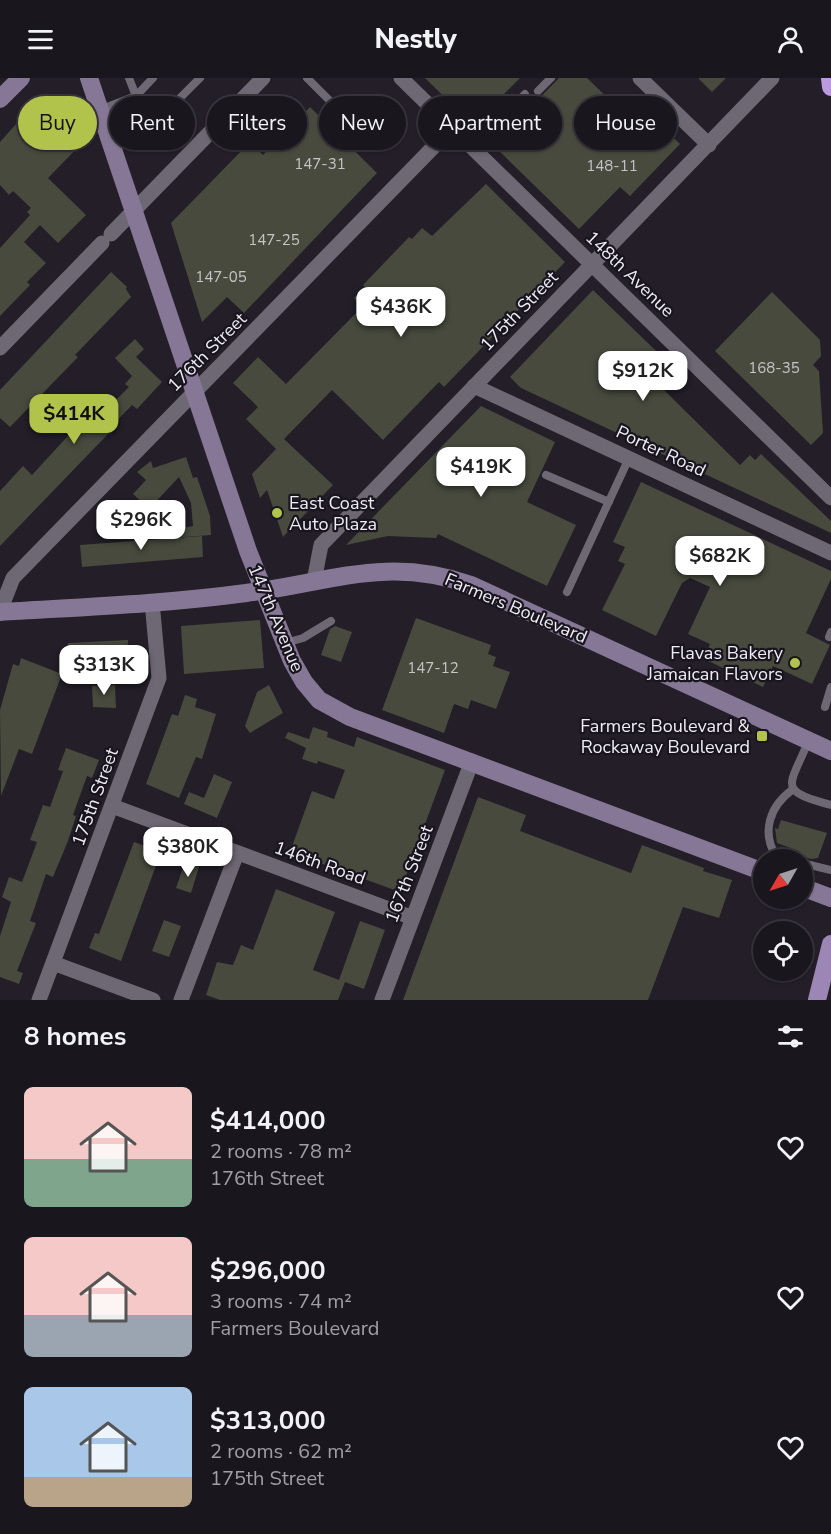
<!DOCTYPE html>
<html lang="en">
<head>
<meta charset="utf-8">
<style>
	body { margin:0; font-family:"Nunito Sans",sans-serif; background:#27232b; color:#f1f3f6; height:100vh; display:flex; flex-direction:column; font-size:22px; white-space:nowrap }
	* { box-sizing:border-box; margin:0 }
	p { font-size:20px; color:#9f9fa4 }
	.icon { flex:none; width:33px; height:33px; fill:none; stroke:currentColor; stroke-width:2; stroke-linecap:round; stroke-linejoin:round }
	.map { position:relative; height:922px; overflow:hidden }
	.panel { display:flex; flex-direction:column; background:#1a161e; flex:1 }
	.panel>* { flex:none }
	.top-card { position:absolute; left:18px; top:18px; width:795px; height:54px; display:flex; gap:12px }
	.needle { width:39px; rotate:231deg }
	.fabs { position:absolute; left:753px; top:771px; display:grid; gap:12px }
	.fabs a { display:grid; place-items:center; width:60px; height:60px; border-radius:50%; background:#1a161e; box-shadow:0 2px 4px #0004,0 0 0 2px #38353c; font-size:30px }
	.price { position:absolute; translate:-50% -51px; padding:0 14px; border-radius:12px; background:#fff; color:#222; font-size:20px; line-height:39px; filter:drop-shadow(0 2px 3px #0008) }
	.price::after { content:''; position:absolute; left:50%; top:36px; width:18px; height:14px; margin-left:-9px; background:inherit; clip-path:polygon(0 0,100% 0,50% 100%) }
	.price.current { background:#b2c34c; color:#111 }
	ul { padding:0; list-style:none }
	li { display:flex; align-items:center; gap:18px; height:150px; padding:0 24px }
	li span { display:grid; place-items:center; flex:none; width:168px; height:120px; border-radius:9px; color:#555 }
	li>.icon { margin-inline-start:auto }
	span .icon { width:72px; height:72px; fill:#fffc; stroke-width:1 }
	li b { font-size:26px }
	h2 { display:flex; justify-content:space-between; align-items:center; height:72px; padding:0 24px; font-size:26px }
	.chip { padding:0 21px; border-radius:27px; background:#1a161e; box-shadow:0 2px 4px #0004,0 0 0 2px #38353c; font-size:21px; line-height:54px }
	.chip.current { background:#b2c34c; color:#111 }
	header { display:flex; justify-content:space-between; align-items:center; height:78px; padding:0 24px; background:#1a161e; font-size:27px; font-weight:800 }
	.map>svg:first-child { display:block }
	.building { fill:#474a3d }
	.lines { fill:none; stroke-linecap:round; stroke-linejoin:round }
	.lane { stroke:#6e6875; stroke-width:8 }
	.street { stroke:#6e6875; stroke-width:15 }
	.secondary { stroke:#857795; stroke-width:18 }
	.primary { stroke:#9c86b5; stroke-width:18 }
	.highway { stroke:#bb9ae0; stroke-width:18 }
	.poi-dot { fill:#b2c34c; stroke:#19151f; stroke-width:2 }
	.labels { text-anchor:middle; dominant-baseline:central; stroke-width:4.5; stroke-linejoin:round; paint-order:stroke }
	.number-label { font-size:15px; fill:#c6c4c6 }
	.street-label { font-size:18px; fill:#f0ecf4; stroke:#19151f }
	.poi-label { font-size:18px; fill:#f0ecf4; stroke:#19151f; text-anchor:end }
</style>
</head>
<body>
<header><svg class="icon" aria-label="menu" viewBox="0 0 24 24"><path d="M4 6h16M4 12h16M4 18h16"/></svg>Nestly<svg class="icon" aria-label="person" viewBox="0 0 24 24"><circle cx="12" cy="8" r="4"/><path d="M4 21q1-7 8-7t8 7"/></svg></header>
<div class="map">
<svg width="831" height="922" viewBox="0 0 831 922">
	<rect width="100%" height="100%" fill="#231e28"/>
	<path class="building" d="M 425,0 L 520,0 L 473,47 Z
		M 559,0 L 587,0 L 619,31 L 629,21 L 635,26 L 636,24 L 680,66 L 630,118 L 620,109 L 579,151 L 493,67 Z
		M 698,0 L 726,0 L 712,14 Z
		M 42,17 L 87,60 L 48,100 L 86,137 L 58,165 L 40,147 L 24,164 L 46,185 L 27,204 L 30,207 L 0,238 L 0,170 L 30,137 L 27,134 L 31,130 L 13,113 L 9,117 L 0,107 L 0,64 Z
		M 310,29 L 377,95 L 244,235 L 227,219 L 202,244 L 171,145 L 250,64 L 263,77 Z
		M 486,106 L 565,184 L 444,309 L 439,304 L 383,362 L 332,312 L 284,361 L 333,407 L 283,459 L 267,412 L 260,420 L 252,396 L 276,371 L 246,341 L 258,329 L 233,305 L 258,279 L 286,306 L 362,229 L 354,220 L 365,209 L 363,207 L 409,159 L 412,161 L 422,150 L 432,158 Z
		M 111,194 L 127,209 L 126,211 L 131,219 L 75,277 L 78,279 L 10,349 L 0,340 L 0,312 Z
		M 593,212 L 680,296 L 664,312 L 740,387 L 750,377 L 755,382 L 761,376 L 831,443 L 831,455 L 521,310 L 510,299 Z
		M 772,214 L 820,262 L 821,278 L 813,287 L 819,293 L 823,355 L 811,367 L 715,273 Z
		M 135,261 L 144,271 L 136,279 L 162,304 L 137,331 L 132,327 L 107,353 L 109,355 L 0,468 L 0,413 L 23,388 L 32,397 L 77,348 L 72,343 L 95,319 L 99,322 L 102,319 L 111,327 L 129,309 L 125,306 L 132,298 L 115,280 Z
		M 481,328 L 555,364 L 527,424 L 576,447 L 547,508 L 438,456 L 436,460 L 388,458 L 346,467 Z
		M 186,379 L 193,400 L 197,399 L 210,438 L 211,457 L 172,460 L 171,452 L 193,448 L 191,425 L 179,399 L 149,431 L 133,416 L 146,402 L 137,394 L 151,383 L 153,390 Z
		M 641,404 L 831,493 L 831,501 L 806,555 L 830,567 L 812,606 L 773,588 L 763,609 L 704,581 L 710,566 L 688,556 L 710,509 L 690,500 L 682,505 L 656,558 L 602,532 L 625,486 L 618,483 L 625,469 L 613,464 Z
		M 202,458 L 203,479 L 82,489 L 80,467 Z
		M 416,540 L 491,567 L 488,576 L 496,579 L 493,588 L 510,594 L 496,631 L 471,622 L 468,631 L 454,626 L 444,655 L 382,632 Z
		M 260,542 L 264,590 L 184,596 L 181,548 Z
		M 335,548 L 352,554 L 341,584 L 321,577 L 330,551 Z
		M 128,562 L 127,587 L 104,589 L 104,582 L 81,584 L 82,590 L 69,591 L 68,565 Z
		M 21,580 L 62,596 L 32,676 L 19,671 L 1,718 L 0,632 L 13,586 L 19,588 Z
		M 115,607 L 116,630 L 93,629 L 92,608 Z
		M 269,607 L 283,635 L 250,655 L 245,648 L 257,614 Z
		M 185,617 L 197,621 L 195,629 L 216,636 L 202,681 L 196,679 L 179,720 L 146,706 L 172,636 L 178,638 Z
		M 313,649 L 328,654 L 327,659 L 354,669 L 357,659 L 445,692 L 400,814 L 290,774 L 312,713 L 334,721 L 345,692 L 318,683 L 317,686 L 302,681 L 306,670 L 285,660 L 288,654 L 309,661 Z
		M 66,670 L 99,682 L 92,700 L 87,698 L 73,737 L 76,738 L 68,763 L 53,799 L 46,796 L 30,843 L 36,845 L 17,893 L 23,895 L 19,906 L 0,899 L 0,858 L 11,824 L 2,819 L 9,799 L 22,804 L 37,764 L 30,762 L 43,727 L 50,729 L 63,693 L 58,692 Z
		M 214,696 L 232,704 L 217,740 L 184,726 L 189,714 L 204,720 Z
		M 478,719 L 526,737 L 520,753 L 631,795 L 642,767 L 704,790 L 703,793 L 732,802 L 719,840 L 683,829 L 648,922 L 403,922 Z
		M 781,742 L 827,755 L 818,780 L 811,781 L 798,777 L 799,773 L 777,765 L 775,750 L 778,751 Z
		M 134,764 L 161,774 L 121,883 L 89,870 L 95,855 L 99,856 Z
		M 185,784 L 199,789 L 191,815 L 176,810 Z
		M 276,811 L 335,834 L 313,892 L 339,902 L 360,843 L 385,852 L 364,911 L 345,904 L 338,922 L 220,922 L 206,917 L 217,884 L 233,887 L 241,867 L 253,872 Z
		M 164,842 L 181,848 L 169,879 L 152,873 Z"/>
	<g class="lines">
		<path class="lane" d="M 129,0 L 136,18 L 153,0
			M 307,0 L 374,67
			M 538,13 L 551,0
			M 99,32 L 136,18 L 147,53 L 200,0
			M 472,70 L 525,16
			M 546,397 L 609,424
			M 567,514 L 629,380
			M 829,559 L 831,554
			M 285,565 L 303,560 L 331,543
			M 825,629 L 831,609
			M 808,664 C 789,710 777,712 831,727
			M 791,782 L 776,778 C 761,754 770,728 792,712
			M 802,785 L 831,792"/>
		<path class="street" d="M 401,0 L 831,420
			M 640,0 L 709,67
			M 111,156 L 263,0
			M 0,270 L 102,165
			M 474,308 L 831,475
			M 314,503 L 321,467 L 772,0
			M 0,533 L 13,500 L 452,50
			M 112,728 L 413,840
			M 53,885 L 153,922
			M 39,922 L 159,600 L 152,524
			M 181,922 L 237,775
			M 382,922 L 472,683"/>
		<path class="secondary" d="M 89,0 L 248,473 L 292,583 L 304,604 L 319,622 L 350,639 L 764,794
			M 0,21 L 21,0
			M 0,534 C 82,529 165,526 246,515 C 329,505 386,477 471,507 L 831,673
			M 802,809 L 831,820"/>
		<path class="primary" d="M 817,922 L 831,866"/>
		<path class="highway" d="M 830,0 L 831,9"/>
	</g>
	<g class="poi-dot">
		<circle cx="277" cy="435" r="6"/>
		<circle cx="795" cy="585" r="6"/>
		<rect x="756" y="652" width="12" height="12" rx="3"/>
	</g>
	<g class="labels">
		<g class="number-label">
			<text x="320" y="86">147-31</text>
			<text x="612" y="88">148-11</text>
			<text x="274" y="162">147-25</text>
			<text x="221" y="199">147-05</text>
			<text x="774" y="290">168-35</text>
			<text x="433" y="590">147-12</text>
		</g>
		<g class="street-label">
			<text transform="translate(630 196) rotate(44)">148th Avenue</text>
			<text transform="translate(519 233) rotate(-46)">175th Street</text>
			<text transform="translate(207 274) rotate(-45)">176th Street</text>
			<text transform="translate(661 373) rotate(25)">Porter Road</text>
			<text transform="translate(516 530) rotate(23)">Farmers Boulevard</text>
			<text transform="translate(276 540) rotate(67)">147th Avenue</text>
			<text transform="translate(95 719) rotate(-70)">175th Street</text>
			<text transform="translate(320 785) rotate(20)">146th Road</text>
			<text transform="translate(409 796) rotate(-69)">167th Street</text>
		</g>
		<g class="poi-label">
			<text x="289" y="425" text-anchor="start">East Coast<tspan x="289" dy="21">Auto Plaza</tspan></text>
			<text x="783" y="575">Flavas Bakery<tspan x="783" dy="21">Jamaican Flavors</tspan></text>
			<text x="750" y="648">Farmers Boulevard &amp;<tspan x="750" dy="21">Rockaway Boulevard</tspan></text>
		</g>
	</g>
</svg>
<div class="fabs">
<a><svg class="needle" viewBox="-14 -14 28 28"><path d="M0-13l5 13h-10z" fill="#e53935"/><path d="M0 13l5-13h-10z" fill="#9f9fa4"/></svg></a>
<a><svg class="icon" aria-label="locate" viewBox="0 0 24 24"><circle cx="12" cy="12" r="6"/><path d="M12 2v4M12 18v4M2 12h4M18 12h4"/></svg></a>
</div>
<b class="price" style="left:401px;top:260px">$436K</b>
<b class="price" style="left:643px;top:324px">$912K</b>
<b class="price current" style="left:74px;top:367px">$414K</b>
<b class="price" style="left:481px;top:420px">$419K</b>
<b class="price" style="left:141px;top:473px">$296K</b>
<b class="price" style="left:720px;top:509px">$682K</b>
<b class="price" style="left:104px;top:618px">$313K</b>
<b class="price" style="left:188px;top:800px">$380K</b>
<div class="top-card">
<a class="chip current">Buy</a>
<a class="chip">Rent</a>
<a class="chip">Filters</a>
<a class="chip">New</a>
<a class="chip">Apartment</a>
<a class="chip">House</a>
</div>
</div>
<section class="panel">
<h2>8 homes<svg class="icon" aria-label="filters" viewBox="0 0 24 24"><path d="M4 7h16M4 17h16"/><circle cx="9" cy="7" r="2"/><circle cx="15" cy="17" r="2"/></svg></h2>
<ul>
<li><span style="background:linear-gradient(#f6c9c9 60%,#7fa58c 0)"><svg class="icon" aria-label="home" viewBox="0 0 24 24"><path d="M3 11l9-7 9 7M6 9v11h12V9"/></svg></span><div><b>$414,000</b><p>2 rooms · 78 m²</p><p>176th Street</p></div><svg class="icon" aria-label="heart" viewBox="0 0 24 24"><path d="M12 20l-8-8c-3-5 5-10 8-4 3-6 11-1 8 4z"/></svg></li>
<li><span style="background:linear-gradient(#f6c9c9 65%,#9aa5b1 0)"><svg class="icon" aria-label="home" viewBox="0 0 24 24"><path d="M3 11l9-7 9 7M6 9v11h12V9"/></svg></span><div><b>$296,000</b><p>3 rooms · 74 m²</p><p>Farmers Boulevard</p></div><svg class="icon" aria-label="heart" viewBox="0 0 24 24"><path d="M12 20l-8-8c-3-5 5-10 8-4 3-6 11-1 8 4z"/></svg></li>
<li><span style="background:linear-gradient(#a9c7e8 75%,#b9a48a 0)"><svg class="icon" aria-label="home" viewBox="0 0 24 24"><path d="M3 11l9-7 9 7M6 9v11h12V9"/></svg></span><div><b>$313,000</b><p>2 rooms · 62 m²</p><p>175th Street</p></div><svg class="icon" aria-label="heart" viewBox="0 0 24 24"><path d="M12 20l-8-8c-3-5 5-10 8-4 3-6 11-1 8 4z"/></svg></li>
</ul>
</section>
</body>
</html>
